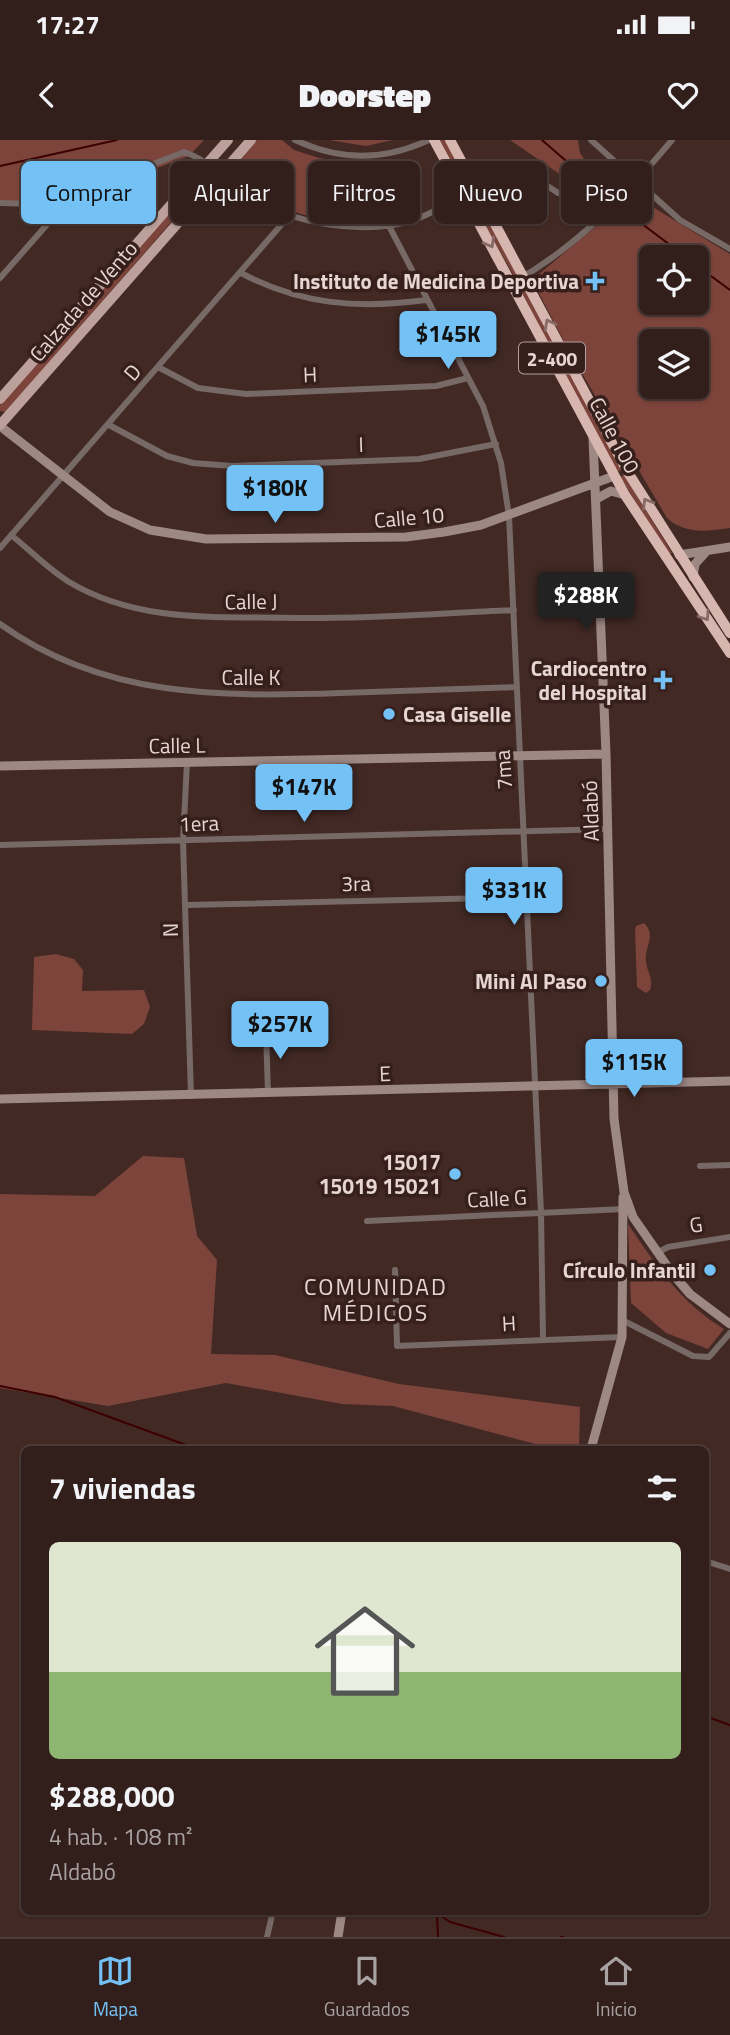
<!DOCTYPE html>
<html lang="es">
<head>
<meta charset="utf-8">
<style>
	body { margin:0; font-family:"Titillium Web",sans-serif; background:#3a2724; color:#f1f3f6; height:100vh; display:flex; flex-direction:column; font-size:26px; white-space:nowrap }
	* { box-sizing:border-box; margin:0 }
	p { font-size:23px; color:#a8a2a3 }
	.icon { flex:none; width:38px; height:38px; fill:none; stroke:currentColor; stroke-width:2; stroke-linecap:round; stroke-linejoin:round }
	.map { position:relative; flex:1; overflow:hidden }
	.sheet { position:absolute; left:21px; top:1306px; width:688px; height:469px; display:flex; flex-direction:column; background:#321f1b; border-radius:10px; box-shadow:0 2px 5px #0004,0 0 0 2px #4d3d3a }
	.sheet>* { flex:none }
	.hud { position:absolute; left:21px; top:21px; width:690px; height:63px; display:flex; gap:14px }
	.fabs { position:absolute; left:639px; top:105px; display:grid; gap:14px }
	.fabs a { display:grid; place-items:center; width:70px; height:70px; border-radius:10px; background:#321f1b; box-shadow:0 2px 5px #0004,0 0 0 2px #4d3d3a; font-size:35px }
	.price { position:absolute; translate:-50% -60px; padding:0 16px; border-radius:7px; background:#73c1f5; color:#111; font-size:23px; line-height:46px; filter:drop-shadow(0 2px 4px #0008) }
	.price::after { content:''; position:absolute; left:50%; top:42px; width:21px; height:16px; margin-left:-10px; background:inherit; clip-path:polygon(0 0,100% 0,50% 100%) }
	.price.current { background:#222; color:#fff }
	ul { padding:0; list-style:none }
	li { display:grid; align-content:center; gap:14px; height:371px; padding:0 28px }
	li span { display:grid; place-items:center; height:217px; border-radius:10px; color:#555 }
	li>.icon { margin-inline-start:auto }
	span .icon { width:126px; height:126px; fill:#fffc; stroke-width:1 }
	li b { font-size:30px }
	h2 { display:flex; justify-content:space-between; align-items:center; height:84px; padding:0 28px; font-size:30px }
	.chip { padding:0 24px; border-radius:10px; background:#321f1b; box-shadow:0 2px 5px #0004,0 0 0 2px #4d3d3a; font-size:24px; line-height:63px }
	.chip.current { background:#73c1f5; color:#111 }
	.status { display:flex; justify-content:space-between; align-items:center; height:49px; padding:0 35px; background:#321f1b; direction:ltr }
	.status svg { height:19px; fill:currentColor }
	header { display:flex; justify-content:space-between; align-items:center; height:91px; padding:0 28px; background:#321f1b; font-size:32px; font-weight:800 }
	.tab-bar { display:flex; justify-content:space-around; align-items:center; height:98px; border-top:2px solid #4d3d3a; background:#321f1b; font-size:19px; color:#a8a2a3 }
	.tab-bar a { display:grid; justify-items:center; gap:4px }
	.tab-bar .current { color:#73c1f5 }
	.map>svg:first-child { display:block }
	.green { fill:#7c443b; fill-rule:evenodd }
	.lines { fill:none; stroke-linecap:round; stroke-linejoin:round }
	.stream { stroke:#3c0000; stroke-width:2 }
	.street { stroke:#766966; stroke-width:6 }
	.secondary { stroke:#9d8884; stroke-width:9 }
	.primary { stroke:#bba09b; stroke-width:10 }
	.highway { stroke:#d7b6b0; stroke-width:10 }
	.oneway { stroke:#876a66 }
	.poi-dot { fill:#73c1f5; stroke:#371f1b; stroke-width:2.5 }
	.labels { text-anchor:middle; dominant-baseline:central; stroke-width:7; stroke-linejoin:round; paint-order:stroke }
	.shield { fill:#371f1b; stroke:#b29e9b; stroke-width:2 }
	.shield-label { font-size:19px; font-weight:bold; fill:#e6d5d2 }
	.poi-label { font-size:21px; font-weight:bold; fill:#e6d5d2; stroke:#371f1b; text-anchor:end }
	.street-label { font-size:21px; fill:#e6d5d2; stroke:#371f1b }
	.neighbourhood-label { font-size:23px; letter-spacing:2px; fill:#e6d5d2; stroke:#371f1b }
</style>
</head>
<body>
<div class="status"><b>17:27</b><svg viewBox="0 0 49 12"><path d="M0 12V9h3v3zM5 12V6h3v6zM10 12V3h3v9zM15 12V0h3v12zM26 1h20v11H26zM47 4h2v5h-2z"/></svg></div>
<header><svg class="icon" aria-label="back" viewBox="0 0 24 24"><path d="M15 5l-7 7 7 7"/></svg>Doorstep<svg class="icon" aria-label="heart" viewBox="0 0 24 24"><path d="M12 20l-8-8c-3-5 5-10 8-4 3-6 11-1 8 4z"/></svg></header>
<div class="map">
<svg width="730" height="1797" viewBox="0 0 730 1797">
	<rect width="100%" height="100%" fill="#422924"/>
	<path class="green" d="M 0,0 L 204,0 L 189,16 L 71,60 L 3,66 L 0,66 Z
		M 257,0 L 282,0 L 294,10 L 319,18 L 366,25 L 387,81 C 316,83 284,76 226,33 Z
		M 329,0 L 393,0 L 366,6 Z
		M 439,0 L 445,0 L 471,50 L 467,52 Z
		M 510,0 L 578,0 L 580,13 L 599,43 L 590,55 Z
		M 208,29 L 213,34 L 17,259 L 5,272 L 0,271 L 0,265 Z
		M 474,55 L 518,137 L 515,138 L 470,58 Z
		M 633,55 L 730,114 L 730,388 C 707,391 686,395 667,378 L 570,213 L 532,140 ZM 651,117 L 696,117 L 696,163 L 651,163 ZM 651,201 L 696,201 L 696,247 L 651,247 Z
		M 521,141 L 622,330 L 617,332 L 517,143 Z
		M 624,335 L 672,413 L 669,414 L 620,337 Z
		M 644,783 C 657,795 644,808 646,821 C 647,833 654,838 650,850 L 646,853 L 637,847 L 635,791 L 636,786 Z
		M 56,814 L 74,819 L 83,830 L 82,851 L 144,850 L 150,867 L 144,884 L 132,894 L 32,890 L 34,817 Z
		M 143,1016 L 184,1018 L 197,1096 L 217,1120 L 211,1214 L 275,1215 L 399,1244 L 580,1267 L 579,1309 L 554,1309 L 393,1266 L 342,1264 L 226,1243 L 108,1266 L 0,1248 L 0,1054 L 95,1056 Z
		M 628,1084 C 658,1128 679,1161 724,1189 L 708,1209 L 666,1193 L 631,1163 Z"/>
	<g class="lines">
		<path class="stream" d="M 542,0 L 612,61
			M 0,26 L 117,0
			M 617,65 L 686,117
			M 696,125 L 730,150
			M 0,1246 L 55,1257 L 197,1309
			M 705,1576 L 730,1585
			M 434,1771 L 450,1782 L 504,1797
			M 437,1775 L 438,1797
			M 561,1797 L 563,1797"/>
		<path class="street" d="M 295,0 C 341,21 383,21 429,0
			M 591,0 L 680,80 L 730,109
			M 0,63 L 34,64 L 74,55 L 184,12 C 204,18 217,33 233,45 C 266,69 301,83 342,86 C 364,88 389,88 411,81 C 450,68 487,33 530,38 C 539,39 550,48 558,53
			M 389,86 L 483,266 L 501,323 L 509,376 L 541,1073 L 543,1198
			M 241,133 C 301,165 359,169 426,160
			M 0,138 L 73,55
			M 512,143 C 576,108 626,55 672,0
			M 158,227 L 198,248 L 246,254 L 436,246 L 468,238
			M 109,285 L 167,316 L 193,323 L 232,326 L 419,319 L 496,304
			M 11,395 C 30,410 48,429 69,442 C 140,484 218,476 296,478 C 369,479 442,473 514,470
			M 0,408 L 288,77
			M 0,484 C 103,558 220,557 341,553 C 399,551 457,549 516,547
			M 187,622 L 183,701 L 191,956
			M 0,705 L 608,689
			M 187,765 L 527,757
			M 266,890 L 268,954
			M 700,1026 L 730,1025
			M 367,1081 L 624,1069
			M 657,1113 L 668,1107 L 730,1097
			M 395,1130 L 397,1206 L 622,1197
			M 624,1181 L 693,1216 L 709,1217 L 730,1193
			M 705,1421 L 730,1429
			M 267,1797 L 273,1771"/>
		<path class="secondary" d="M 0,286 L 110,372 L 150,390 L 206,399 L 406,397 L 444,392 L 481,385 L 614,336
			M 593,298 L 606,614 L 614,979 L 624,1052 L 633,1077 L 672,1133 L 690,1154 L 730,1184
			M 598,358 L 611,351 L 625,355
			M 679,415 L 730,407
			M 693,437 L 695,424 L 705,413
			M 0,626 L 606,614
			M 0,959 L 730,941
			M 591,1309 L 622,1197 L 623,1057
			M 338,1797 L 342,1771"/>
		<path class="primary" d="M 0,259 L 228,0
			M 0,285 L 251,0"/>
		<path class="highway" d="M 434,0 L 625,355 L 730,513
			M 450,0 L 627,331 L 730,493"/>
	</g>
	<defs><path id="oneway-chevron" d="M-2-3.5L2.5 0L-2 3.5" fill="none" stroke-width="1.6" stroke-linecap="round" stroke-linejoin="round" transform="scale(1.75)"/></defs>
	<g class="oneway">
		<use href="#oneway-chevron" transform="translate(490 103) rotate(61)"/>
		<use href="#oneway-chevron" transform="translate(549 184) rotate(-118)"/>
		<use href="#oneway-chevron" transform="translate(647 363) rotate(-121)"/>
		<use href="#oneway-chevron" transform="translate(705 476) rotate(56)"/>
	</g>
	<g class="poi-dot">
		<path d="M591.5 130.5h7v7h7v7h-7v7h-7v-7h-7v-7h7z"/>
		<path d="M659.5 529.5h7v7h7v7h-7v7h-7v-7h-7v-7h7z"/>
		<circle cx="389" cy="574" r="7"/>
		<circle cx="601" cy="841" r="7"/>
		<circle cx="455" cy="1034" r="7"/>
		<circle cx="710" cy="1130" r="7"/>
	</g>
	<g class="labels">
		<rect class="shield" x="519" y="202.5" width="66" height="31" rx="5"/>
		<g class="shield-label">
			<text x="552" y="218">2-400</text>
		</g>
		<g class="poi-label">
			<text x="579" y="141">Instituto de Medicina Deportiva</text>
			<text x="647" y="528">Cardiocentro<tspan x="647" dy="24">del Hospital</tspan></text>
			<text x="403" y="574" text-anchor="start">Casa Giselle</text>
			<text x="587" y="841">Mini Al Paso</text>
			<text x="441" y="1022">15017<tspan x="441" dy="24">15019 15021</tspan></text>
			<text x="696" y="1130">Círculo Infantil</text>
		</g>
		<g class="street-label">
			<text transform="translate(83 161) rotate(-49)">Calzada de Vento</text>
			<text transform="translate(132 232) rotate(-50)">D</text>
			<text transform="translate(310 234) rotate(-2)">H</text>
			<text transform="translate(615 295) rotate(62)">Calle 100</text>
			<text transform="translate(361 304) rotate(-2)">I</text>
			<text transform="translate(409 377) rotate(-5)">Calle 10</text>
			<text transform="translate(251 461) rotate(-1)">Calle J</text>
			<text x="251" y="537">Calle K</text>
			<text transform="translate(177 605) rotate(-1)">Calle L</text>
			<text transform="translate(503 630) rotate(-94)">7ma</text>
			<text transform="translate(590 671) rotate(-92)">Aldabó</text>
			<text transform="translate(199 683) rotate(-2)">1era</text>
			<text transform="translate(356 743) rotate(-1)">3ra</text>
			<text transform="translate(170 790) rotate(-91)">N</text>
			<text transform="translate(385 933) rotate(-2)">E</text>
			<text transform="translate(497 1058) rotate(-3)">Calle G</text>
			<text transform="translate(696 1084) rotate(-9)">G</text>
			<text transform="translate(509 1183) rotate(-3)">H</text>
		</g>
		<g class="neighbourhood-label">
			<text x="376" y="1146">COMUNIDAD<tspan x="376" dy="26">MÉDICOS</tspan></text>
		</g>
	</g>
</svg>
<div class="fabs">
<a><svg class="icon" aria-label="locate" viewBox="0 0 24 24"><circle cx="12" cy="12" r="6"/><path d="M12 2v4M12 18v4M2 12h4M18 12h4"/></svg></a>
<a><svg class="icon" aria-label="layers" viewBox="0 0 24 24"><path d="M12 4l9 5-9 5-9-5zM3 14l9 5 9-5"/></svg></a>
</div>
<b class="price" style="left:448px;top:231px">$145K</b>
<b class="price" style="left:275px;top:385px">$180K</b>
<b class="price current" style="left:586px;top:492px">$288K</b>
<b class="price" style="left:304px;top:684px">$147K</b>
<b class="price" style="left:514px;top:787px">$331K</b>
<b class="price" style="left:280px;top:921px">$257K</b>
<b class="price" style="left:634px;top:959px">$115K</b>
<div class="hud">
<a class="chip current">Comprar</a>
<a class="chip">Alquilar</a>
<a class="chip">Filtros</a>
<a class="chip">Nuevo</a>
<a class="chip">Piso</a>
</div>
<section class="sheet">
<h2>7 viviendas<svg class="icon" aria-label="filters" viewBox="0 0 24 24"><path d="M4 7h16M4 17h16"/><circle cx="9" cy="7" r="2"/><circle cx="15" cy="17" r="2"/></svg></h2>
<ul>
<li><span style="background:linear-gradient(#dfe7d0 60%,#8fb573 0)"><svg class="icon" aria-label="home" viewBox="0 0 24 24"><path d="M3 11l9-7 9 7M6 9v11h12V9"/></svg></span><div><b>$288,000</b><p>4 hab. · 108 m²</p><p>Aldabó</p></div></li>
</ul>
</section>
</div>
<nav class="tab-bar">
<a class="current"><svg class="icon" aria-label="map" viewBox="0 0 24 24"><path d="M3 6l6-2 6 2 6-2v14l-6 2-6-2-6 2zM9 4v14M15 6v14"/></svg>Mapa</a>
<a><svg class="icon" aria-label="saved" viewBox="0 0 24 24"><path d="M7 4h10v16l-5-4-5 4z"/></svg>Guardados</a>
<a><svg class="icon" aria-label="home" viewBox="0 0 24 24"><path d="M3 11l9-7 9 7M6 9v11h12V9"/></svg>Inicio</a>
</nav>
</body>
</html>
